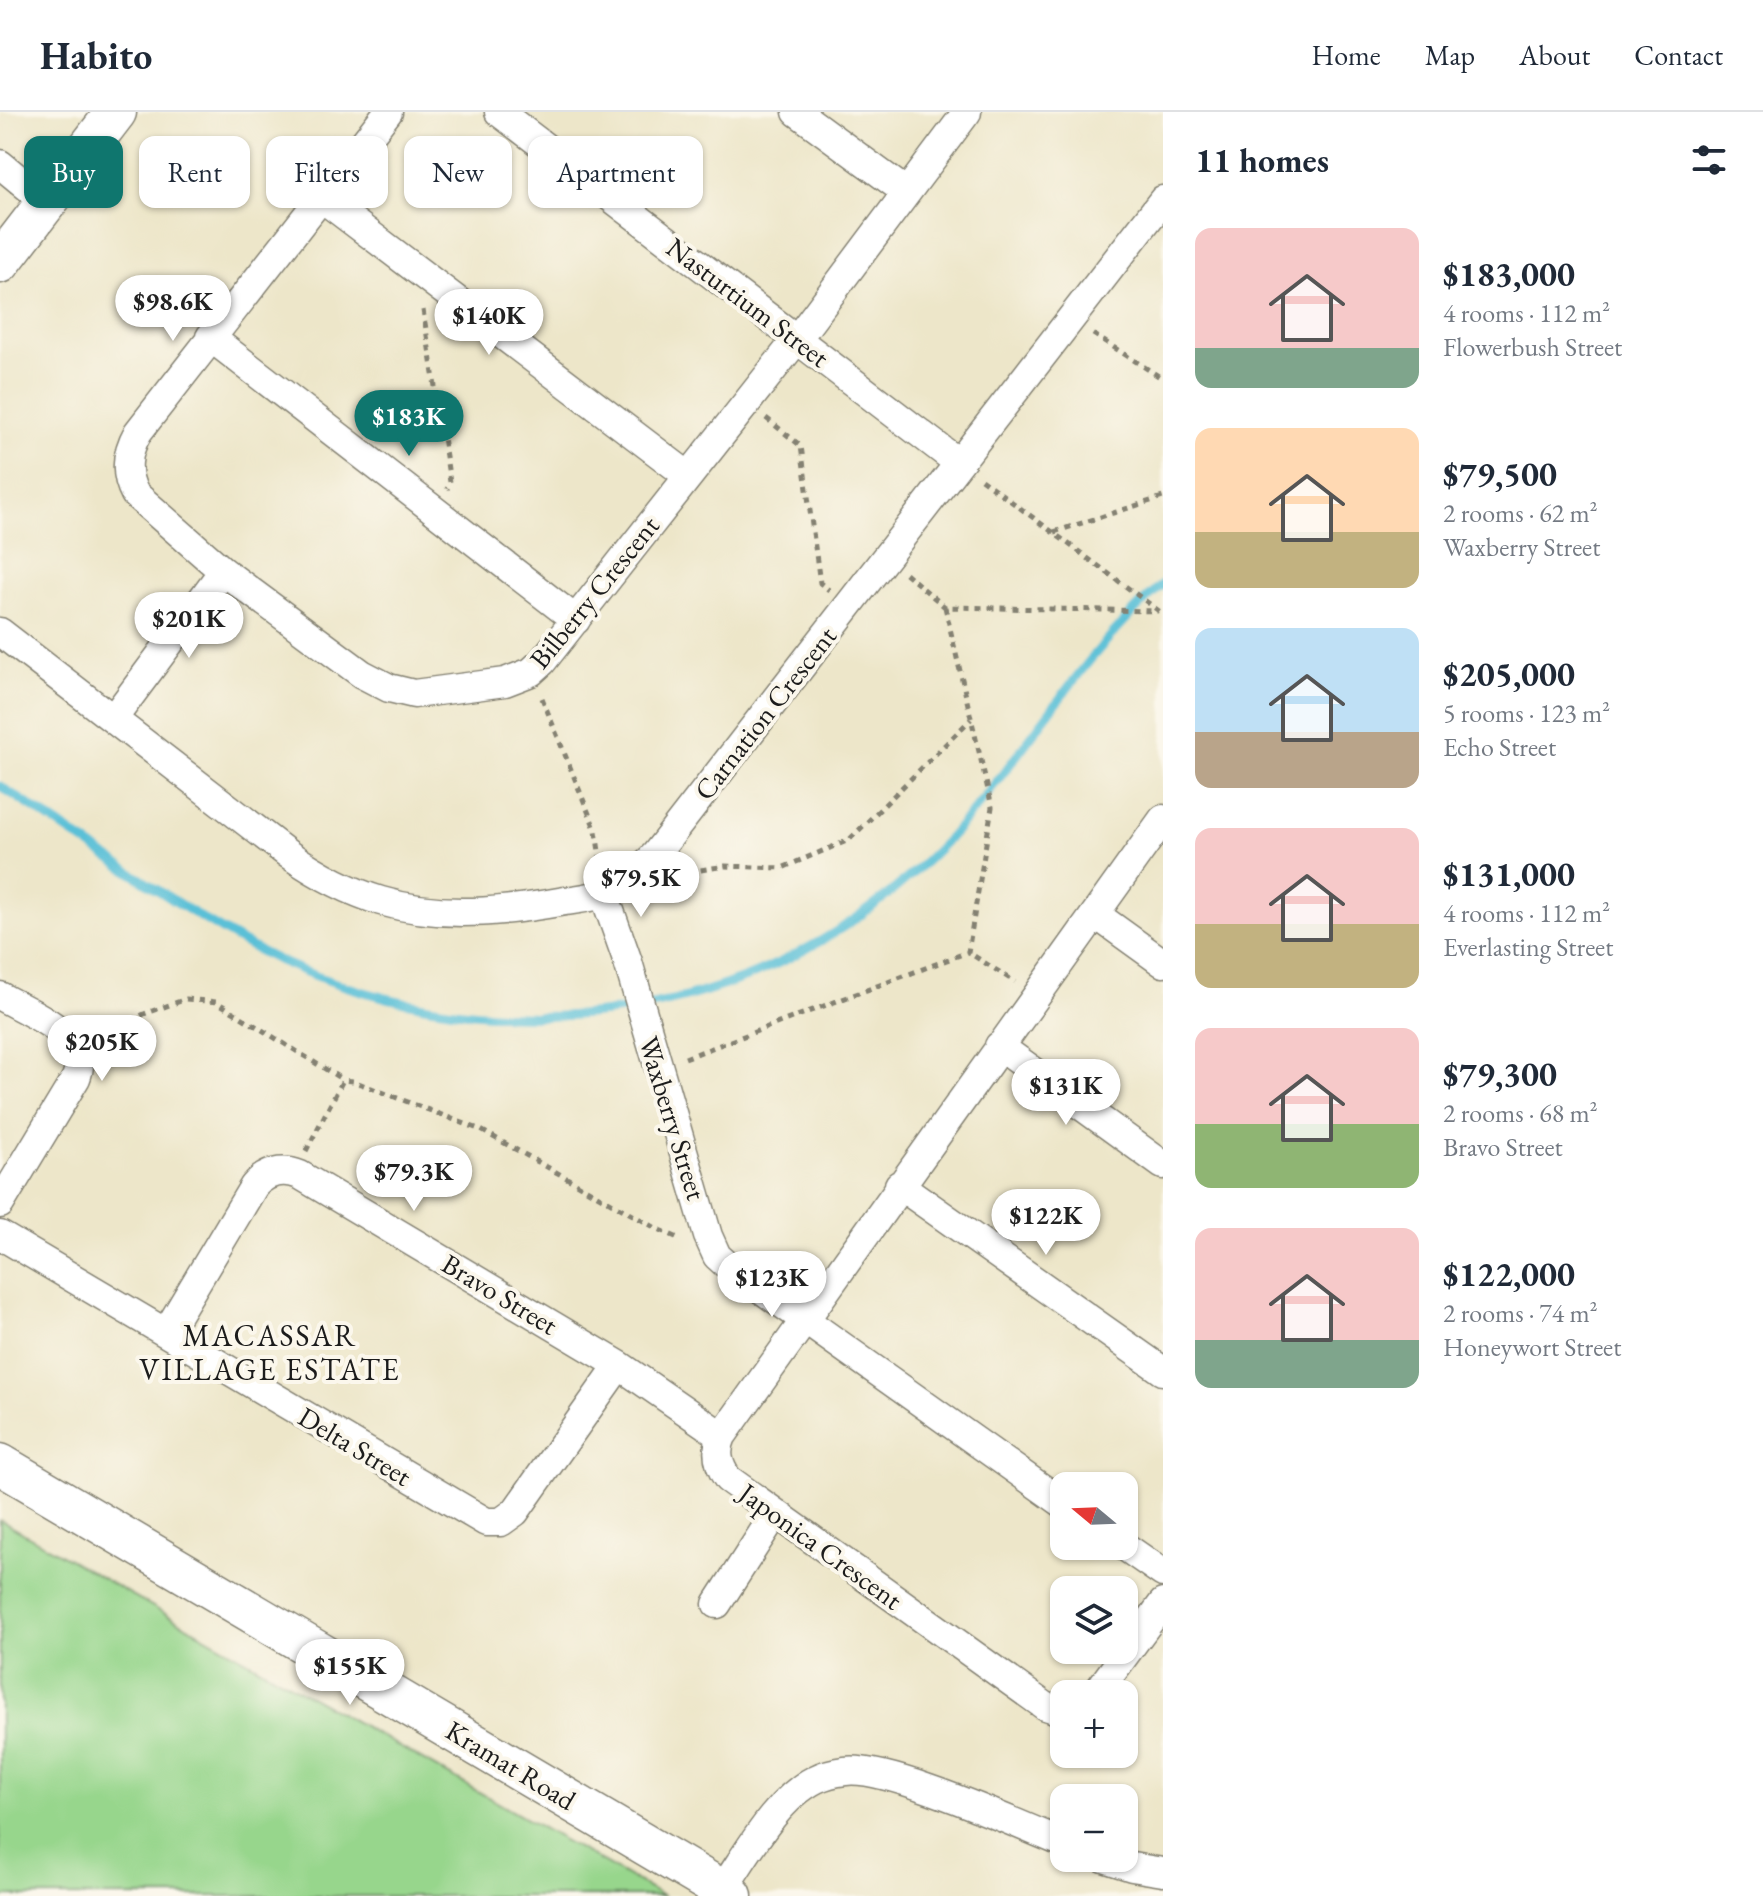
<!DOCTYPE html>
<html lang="en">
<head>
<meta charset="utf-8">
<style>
	body { margin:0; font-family:"EB Garamond",serif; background:#f2f2f3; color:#1f2937; height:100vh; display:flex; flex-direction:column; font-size:30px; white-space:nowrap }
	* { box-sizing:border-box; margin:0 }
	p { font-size:26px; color:#747a83 }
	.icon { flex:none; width:44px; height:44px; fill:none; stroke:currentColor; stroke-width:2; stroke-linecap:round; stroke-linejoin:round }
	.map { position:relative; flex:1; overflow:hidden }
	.side { display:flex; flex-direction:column; background:#fff; width:600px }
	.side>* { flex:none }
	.top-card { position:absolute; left:24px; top:24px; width:760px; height:72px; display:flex; gap:16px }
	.needle { width:52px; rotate:289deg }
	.buttons { position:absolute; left:1050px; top:1360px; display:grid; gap:16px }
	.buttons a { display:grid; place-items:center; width:88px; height:88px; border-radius:16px; background:#fff; box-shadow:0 2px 6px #0004; font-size:40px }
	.price { position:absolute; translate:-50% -68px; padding:0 18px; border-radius:28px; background:#fff; color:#222; font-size:26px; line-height:52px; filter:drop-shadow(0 2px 4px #0008) }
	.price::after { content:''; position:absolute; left:50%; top:48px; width:24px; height:18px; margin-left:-12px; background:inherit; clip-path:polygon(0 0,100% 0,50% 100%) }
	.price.current { background:#0f766e; color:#fff }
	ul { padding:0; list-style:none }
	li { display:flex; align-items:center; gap:24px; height:200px; padding:0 32px }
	li span { display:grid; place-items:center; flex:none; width:224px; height:160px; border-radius:16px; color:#555 }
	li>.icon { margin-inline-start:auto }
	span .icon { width:96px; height:96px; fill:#fffc; stroke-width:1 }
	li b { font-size:34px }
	h2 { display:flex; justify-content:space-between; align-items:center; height:96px; padding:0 32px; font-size:34px }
	.pill { padding:0 28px; border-radius:16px; background:#fff; box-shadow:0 2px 6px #0004; font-size:28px; line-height:72px }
	.pill.current { background:#0f766e; color:#fff }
	header { display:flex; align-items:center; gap:48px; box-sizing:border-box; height:112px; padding:0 40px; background:#fff; border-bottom:2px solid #e0e1e3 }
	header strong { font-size:38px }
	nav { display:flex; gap:44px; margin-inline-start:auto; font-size:28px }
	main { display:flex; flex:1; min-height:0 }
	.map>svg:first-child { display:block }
	.green { fill:#97d68c; stroke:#5a7954; stroke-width:2 }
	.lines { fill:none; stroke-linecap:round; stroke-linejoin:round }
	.stream { stroke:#5ac0d7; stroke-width:9 }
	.street-casing { stroke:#848172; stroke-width:31 }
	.secondary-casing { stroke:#848172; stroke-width:43 }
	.path { stroke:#848172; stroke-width:5; stroke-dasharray:6 6; stroke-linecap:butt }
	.street { stroke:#fff; stroke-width:28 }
	.secondary { stroke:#fff; stroke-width:40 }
	.labels { text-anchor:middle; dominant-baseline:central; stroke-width:8; stroke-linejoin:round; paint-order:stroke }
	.street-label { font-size:28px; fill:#1c1c1c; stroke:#fbf7ec }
	.neighbourhood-label { font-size:30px; letter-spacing:2px; fill:#1c1c1c; stroke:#fbf7ec }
</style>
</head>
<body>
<header>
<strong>Habito</strong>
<nav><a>Home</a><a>Map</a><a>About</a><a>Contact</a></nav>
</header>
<main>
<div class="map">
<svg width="1163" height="1784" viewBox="0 0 1163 1784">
	<rect width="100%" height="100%" fill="#fbf7ec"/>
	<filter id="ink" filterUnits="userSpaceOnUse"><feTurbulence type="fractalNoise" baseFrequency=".0125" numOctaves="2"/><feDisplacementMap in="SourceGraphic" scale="16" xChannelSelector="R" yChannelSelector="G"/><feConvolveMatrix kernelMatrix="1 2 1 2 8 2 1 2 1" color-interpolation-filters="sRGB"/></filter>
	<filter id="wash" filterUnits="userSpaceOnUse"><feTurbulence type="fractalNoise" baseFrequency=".006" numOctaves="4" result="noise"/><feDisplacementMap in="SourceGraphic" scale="32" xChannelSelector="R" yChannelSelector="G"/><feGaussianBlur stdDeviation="1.8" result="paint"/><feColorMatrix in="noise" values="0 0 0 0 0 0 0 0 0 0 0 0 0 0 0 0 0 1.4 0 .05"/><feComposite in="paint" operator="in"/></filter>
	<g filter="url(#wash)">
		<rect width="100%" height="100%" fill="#ede6c9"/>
		<path class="green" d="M 0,1408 L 662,1784 L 0,1784 Z"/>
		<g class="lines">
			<path class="stream" d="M 0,674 C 60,713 120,754 181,793 C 214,814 248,835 284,851 C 502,946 754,916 927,748 C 1015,664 1070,552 1163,472"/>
		</g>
	</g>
	<g filter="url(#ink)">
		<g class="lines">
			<defs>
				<path id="street" d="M 388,0 L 138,320 C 126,341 124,361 135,382 L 223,459 L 362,562 L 389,576 L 414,582 L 505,570 L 531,560 L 542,550 L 797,227 L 967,0
					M 499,0 L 959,351
					M 797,0 L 906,80
					M 0,52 L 45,89
					M 322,86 L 687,363
					M 210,225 L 576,508
					M 0,520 L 288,742 C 317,762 348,779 381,789 C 441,807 504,800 565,789 C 578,787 594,786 607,780 C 627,772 640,758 655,743 L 1163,88
					M 113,607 L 223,459
					M 604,782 L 628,850 L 708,1124 L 717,1144 L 726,1152 L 1064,1392
					M 1095,802 L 1163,851
					M 0,884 C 29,901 93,924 76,966 L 0,1092
					M 999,934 L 1163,1053
					M 899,1073 L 1163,1259
					M 0,1123 L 486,1410 L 501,1410 L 515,1400 L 619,1253
					M 166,1221 L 254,1074 C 266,1060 282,1056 300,1063 L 619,1253 L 722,1324
					M 1124,1434 L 1163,1461
					M 717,1492 L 775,1402
					M 1096,1582 L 1163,1491
					M 1064,1600 L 1045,1594 L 728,1367 C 718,1353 715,1340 722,1324 L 1163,707
					M 1104,1746 L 1132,1755 L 1163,1760
					M 722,1778 C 747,1742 776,1687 816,1667 C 824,1663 837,1660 845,1659 C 888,1653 1018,1713 1064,1731"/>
				<path id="secondary" d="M 0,151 L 116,0
					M 0,1352 L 732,1784"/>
			</defs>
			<use href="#street" class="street-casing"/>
			<use href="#secondary" class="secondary-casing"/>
			<path class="path" d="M 423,198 L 450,370 L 447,377
				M 1093,222 L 1163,267
				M 766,306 L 801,334 L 820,471 L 829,478
				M 981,367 L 1163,502
				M 1054,420 L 1163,385
				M 905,461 L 945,495 L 1158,499
				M 945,495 L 992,695 L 968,840 L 1015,870
				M 542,586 L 596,719 L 601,753
				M 677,762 L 725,754 L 782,756 L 849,728 L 971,607
				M 99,927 L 144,902 L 186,887 L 217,890 L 343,968
				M 685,946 L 968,840
				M 306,1039 L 343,968 L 353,969 L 481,1018 L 656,1116 L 680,1127"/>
			<use href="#street" class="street"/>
			<use href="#secondary" class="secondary"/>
		</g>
	</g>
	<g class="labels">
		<g class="street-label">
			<text transform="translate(748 190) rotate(37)">Nasturtium Street</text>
			<text transform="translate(594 480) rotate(-51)">Bilberry Crescent</text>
			<text transform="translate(765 601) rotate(-52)">Carnation Crescent</text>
			<text transform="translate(673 1006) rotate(73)">Waxberry Street</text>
			<text transform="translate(500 1182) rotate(31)">Bravo Street</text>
			<text transform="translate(355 1334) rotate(31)">Delta Street</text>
			<text transform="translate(821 1434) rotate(36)">Japonica Crescent</text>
			<text transform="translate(511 1653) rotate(31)">Kramat Road</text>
		</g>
		<g class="neighbourhood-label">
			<text x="270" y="1223">MACASSAR<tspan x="270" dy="34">VILLAGE ESTATE</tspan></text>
		</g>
	</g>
</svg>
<div class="buttons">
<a><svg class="needle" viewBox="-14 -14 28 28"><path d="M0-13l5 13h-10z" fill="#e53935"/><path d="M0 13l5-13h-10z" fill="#747a83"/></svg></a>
<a><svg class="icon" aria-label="layers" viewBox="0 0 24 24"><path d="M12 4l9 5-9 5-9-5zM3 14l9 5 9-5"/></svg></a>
<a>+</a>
<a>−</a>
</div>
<b class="price" style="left:173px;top:231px">$98.6K</b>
<b class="price" style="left:489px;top:245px">$140K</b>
<b class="price current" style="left:409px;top:346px">$183K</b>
<b class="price" style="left:189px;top:548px">$201K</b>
<b class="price" style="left:641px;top:807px">$79.5K</b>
<b class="price" style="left:102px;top:971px">$205K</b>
<b class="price" style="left:1066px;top:1015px">$131K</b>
<b class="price" style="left:414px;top:1101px">$79.3K</b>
<b class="price" style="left:1046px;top:1145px">$122K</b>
<b class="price" style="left:772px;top:1207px">$123K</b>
<b class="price" style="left:350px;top:1595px">$155K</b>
<div class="top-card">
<a class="pill current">Buy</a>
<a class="pill">Rent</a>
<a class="pill">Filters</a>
<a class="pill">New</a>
<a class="pill">Apartment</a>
</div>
</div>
<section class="side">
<h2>11 homes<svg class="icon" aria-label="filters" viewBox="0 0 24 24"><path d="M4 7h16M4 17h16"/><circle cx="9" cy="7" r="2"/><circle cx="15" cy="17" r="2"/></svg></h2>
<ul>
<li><span style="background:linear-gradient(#f6c9c9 75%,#7fa58c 0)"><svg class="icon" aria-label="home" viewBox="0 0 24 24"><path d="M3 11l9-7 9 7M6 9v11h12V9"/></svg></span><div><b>$183,000</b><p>4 rooms · 112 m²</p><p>Flowerbush Street</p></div></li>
<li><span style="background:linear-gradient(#ffd9b3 65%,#c2b280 0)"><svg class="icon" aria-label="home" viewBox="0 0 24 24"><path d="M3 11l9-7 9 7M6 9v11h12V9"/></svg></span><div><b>$79,500</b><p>2 rooms · 62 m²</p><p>Waxberry Street</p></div></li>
<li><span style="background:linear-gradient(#bfe0f5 65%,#b9a48a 0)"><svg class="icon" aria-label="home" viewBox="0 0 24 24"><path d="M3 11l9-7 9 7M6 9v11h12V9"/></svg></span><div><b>$205,000</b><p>5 rooms · 123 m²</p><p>Echo Street</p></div></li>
<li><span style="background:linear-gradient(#f6c9c9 60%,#c2b280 0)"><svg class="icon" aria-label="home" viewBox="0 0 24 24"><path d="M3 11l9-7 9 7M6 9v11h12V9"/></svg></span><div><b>$131,000</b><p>4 rooms · 112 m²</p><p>Everlasting Street</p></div></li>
<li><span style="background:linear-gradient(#f6c9c9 60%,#8fb573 0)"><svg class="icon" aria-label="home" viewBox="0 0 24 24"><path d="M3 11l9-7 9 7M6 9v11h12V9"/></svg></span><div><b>$79,300</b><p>2 rooms · 68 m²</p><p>Bravo Street</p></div></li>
<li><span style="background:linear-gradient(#f6c9c9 70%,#7fa58c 0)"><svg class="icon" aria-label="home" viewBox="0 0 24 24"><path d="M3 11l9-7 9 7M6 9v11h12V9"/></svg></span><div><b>$122,000</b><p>2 rooms · 74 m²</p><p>Honeywort Street</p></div></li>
</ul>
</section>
</main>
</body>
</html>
